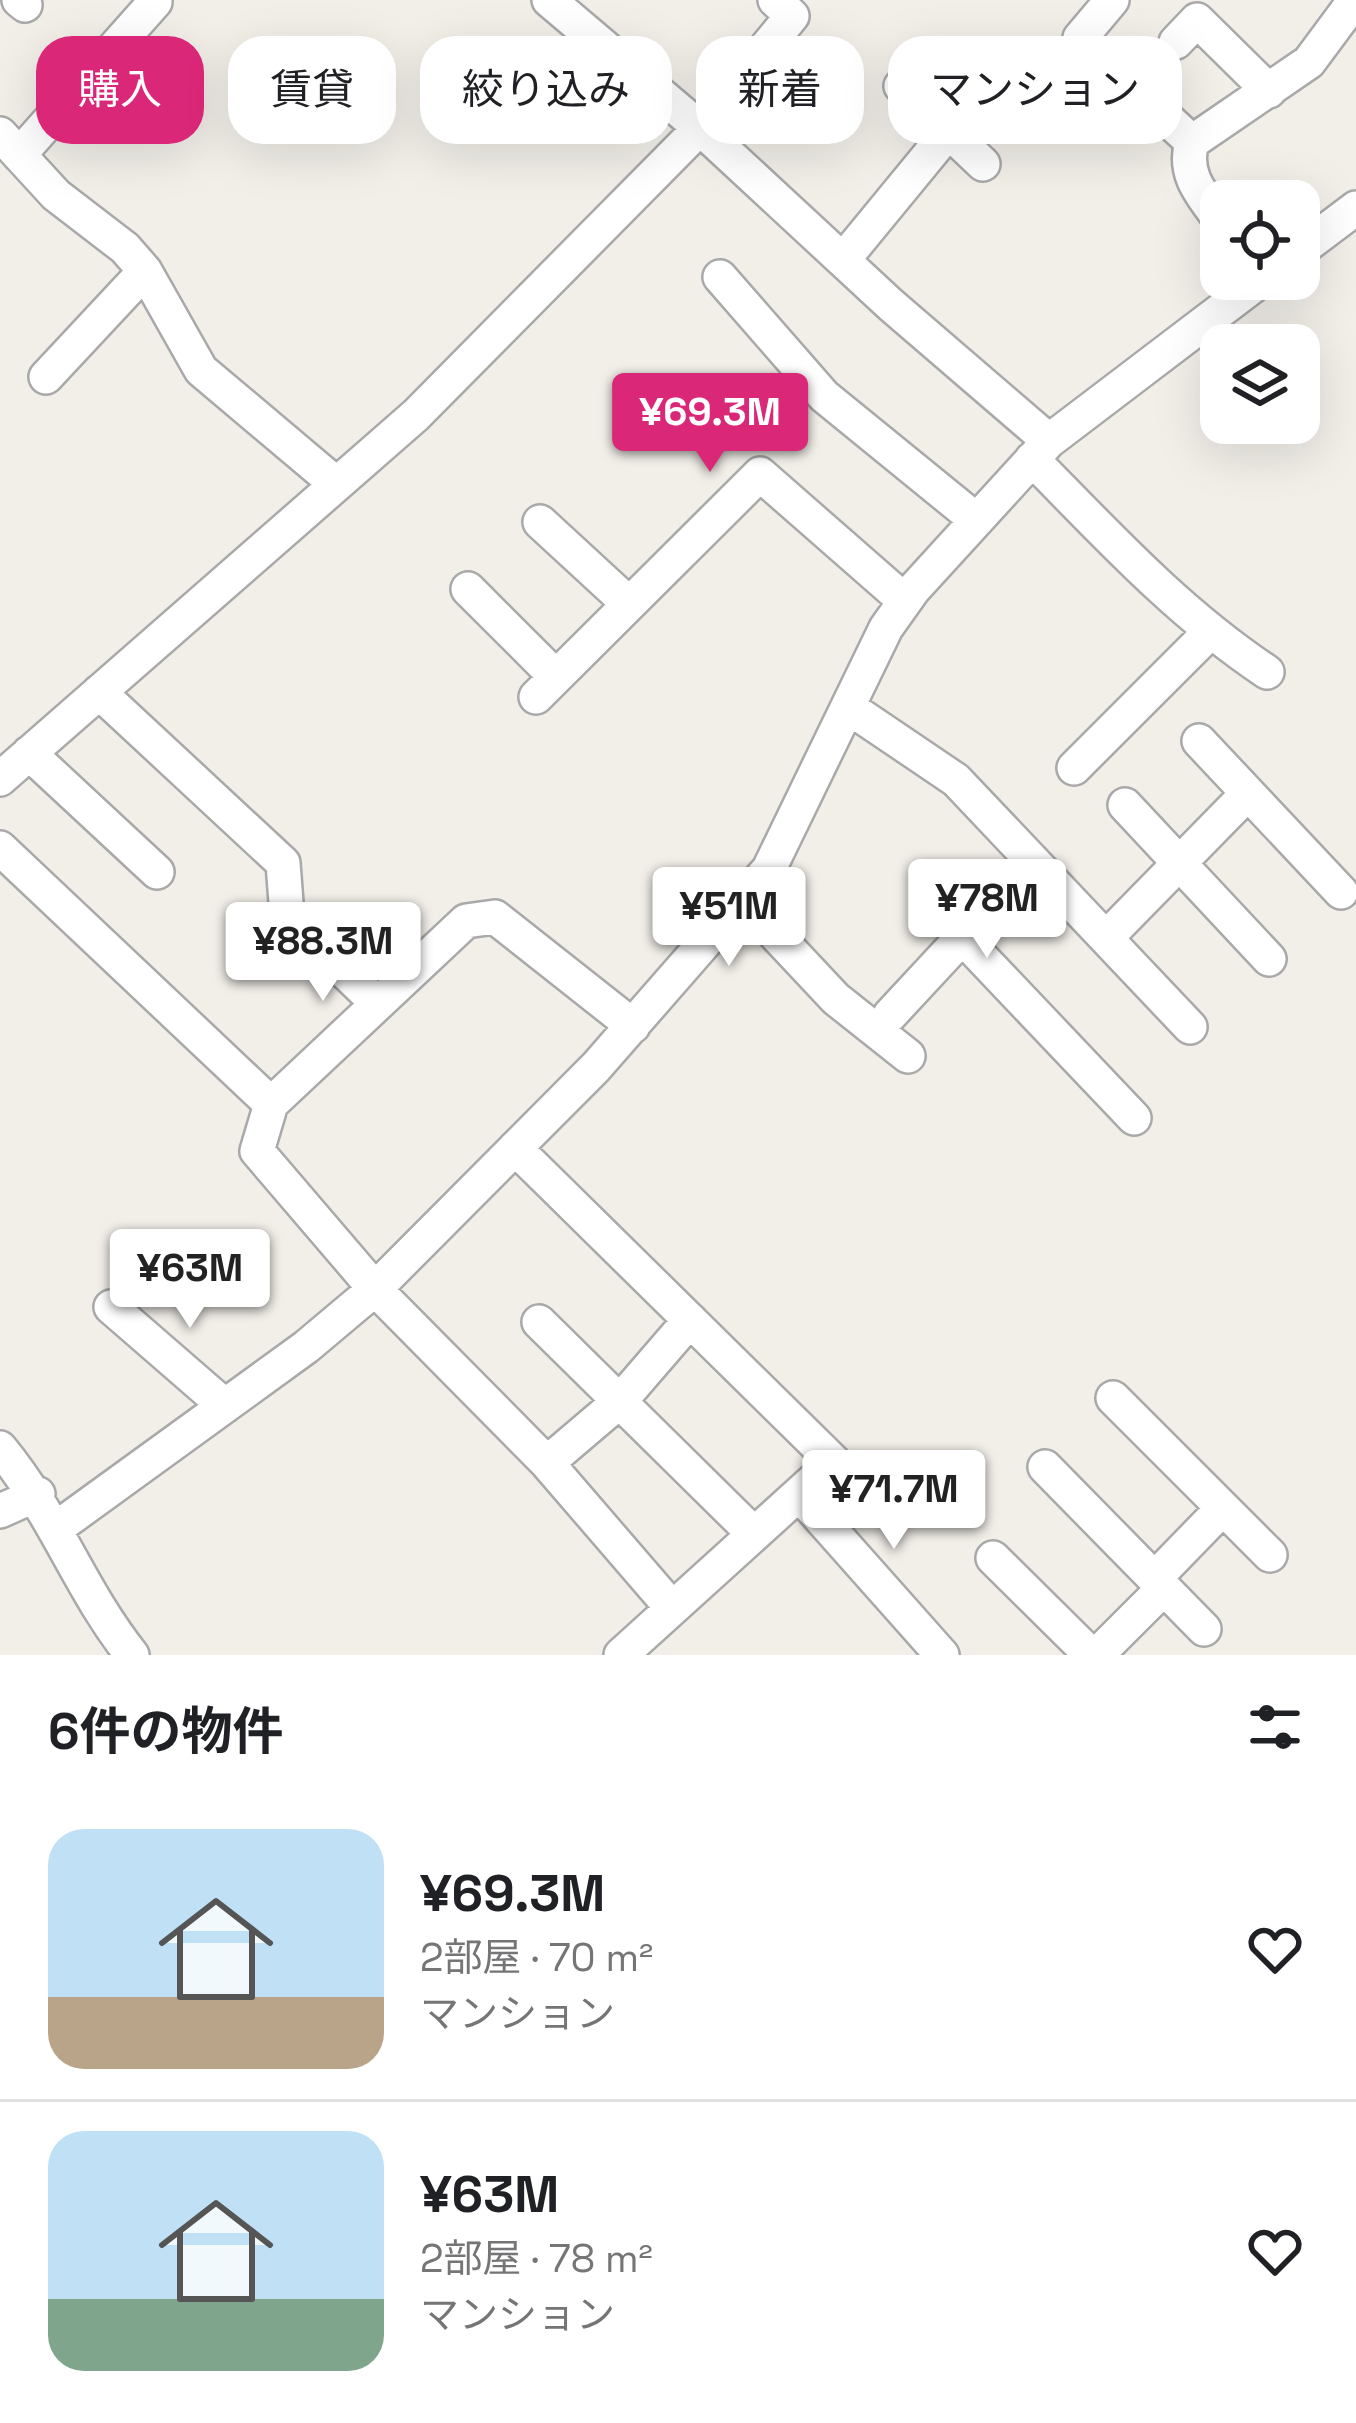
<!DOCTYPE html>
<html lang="ja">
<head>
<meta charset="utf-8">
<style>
	body { margin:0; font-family:"Space Grotesk","Noto Sans JP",sans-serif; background:#f6f6f6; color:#202124; height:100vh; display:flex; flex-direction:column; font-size:45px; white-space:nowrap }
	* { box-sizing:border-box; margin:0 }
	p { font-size:39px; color:#757577 }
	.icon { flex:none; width:66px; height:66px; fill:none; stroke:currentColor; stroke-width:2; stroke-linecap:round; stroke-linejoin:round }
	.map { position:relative; height:1655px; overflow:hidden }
	.side { display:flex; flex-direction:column; background:#fff; flex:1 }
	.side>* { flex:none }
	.hud { position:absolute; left:36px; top:36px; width:1284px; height:108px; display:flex; gap:24px }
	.tools { position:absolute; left:1200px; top:180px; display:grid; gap:24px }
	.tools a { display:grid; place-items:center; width:120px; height:120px; border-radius:24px; background:#fff; box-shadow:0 12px 48px #0002; font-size:60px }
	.price { position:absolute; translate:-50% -102px; padding:0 27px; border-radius:12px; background:#fff; color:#222; font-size:39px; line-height:78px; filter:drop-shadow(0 3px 6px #0008) }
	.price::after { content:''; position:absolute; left:50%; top:72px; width:36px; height:27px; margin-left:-18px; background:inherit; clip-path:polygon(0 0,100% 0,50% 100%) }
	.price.current { background:#db2777; color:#fff }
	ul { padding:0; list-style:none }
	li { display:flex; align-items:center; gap:36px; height:300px; padding:0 48px }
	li+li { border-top:3px solid #e0e0e0 }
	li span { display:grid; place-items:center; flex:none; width:336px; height:240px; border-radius:36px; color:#555 }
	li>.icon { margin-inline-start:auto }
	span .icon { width:144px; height:144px; fill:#fffc; stroke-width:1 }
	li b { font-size:51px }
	h2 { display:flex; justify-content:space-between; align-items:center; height:144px; padding:0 48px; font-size:51px }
	.pill { padding:0 42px; border-radius:36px; background:#fff; box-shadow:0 12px 48px #0002; font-size:42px; line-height:108px }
	.pill.current { background:#db2777; color:#fff }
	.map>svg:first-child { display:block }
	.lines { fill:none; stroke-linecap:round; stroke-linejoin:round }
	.minor-casing { stroke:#a9a9a9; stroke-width:38 }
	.minor { stroke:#fff; stroke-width:33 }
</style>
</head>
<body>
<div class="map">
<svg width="1356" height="1655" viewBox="0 0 1356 1655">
	<rect width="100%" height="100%" fill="#f2efe9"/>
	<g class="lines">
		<defs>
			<path id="minor" d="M 19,0 L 25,5
				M 549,0 L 700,128 L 792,16 L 775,0
				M 1112,0 L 1080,38 L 1192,142
				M 1176,42 L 1197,20 L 1269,91
				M 901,86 L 983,164
				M 0,134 L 56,195 L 125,248 L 145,271 L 201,370 L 335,483
				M 19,155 L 155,2
				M 1221,221 C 1203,196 1182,175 1192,142 L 1309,62 L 1355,0
				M 1299,251 L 1356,208
				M 843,260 L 949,131
				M 720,277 L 824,396 L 975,519
				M 46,377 L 145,271
				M 1032,459 C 1107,535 1177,612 1267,672
				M 540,522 L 629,604
				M 468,589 L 556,677
				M 99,692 L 283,863 L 287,916 L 375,1001
				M 536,697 L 760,474 L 905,601
				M 848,707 L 956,780 L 1190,1027
				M 1199,741 L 1341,892
				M 29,753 L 157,872
				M 1074,768 L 1209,633
				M 0,779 L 416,415 L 700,128 L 891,305 L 1049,441
				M 1125,805 L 1269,959
				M 0,848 L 271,1104 L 466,921 L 495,917 L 633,1026
				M 743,900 L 836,999 L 908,1056
				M 962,937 L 1134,1118
				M 1106,938 L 1248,793
				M 890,1015 L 1033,861
				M 271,1104 L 257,1151 L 375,1289 L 547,1463 L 672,1608
				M 515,1148 L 834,1462 L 621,1655
				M 111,1307 L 225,1406
				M 539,1322 L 754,1534
				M 1113,1398 L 1270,1555
				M 0,1448 C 56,1516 80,1590 132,1655
				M 547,1463 L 621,1400 L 690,1320
				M 1045,1467 L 1204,1629
				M 799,1494 L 942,1655
				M 0,1511 L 38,1494
				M 58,1527 L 306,1347 L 375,1289 L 596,1067 L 769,869 L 886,628 L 913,590 L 1049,441 L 1262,279
				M 993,1558 L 1091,1655
				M 1155,1578 L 1223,1508
				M 1097,1655 L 1164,1588"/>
		</defs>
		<use href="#minor" class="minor-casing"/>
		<use href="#minor" class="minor"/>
	</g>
</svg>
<div class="tools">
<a><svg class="icon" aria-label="locate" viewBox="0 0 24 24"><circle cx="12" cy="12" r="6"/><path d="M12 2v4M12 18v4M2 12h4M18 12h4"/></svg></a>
<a><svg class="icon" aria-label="layers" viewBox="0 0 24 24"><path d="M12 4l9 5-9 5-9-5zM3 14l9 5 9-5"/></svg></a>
</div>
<b class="price current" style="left:710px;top:475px">¥69.3M</b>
<b class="price" style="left:987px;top:961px">¥78M</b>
<b class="price" style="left:729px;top:969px">¥51M</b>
<b class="price" style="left:323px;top:1004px">¥88.3M</b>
<b class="price" style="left:190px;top:1331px">¥63M</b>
<b class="price" style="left:894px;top:1552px">¥71.7M</b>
<div class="hud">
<a class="pill current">購入</a>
<a class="pill">賃貸</a>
<a class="pill">絞り込み</a>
<a class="pill">新着</a>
<a class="pill">マンション</a>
</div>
</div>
<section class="side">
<h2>6件の物件<svg class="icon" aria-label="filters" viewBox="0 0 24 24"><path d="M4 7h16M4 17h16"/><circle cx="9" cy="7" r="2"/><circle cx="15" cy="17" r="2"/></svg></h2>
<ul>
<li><span style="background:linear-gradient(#bfe0f5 70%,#b9a48a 0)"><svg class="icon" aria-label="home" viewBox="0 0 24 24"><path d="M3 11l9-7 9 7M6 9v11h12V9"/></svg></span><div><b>¥69.3M</b><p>2部屋 · 70 m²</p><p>マンション</p></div><svg class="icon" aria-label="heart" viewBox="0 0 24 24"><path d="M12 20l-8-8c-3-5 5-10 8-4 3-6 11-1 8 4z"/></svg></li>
<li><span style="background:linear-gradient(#bfe0f5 70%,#7fa58c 0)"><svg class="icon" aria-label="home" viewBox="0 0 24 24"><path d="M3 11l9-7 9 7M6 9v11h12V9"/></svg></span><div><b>¥63M</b><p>2部屋 · 78 m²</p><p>マンション</p></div><svg class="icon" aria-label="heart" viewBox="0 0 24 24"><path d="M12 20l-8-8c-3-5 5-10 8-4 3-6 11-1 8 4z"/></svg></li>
</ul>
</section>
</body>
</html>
